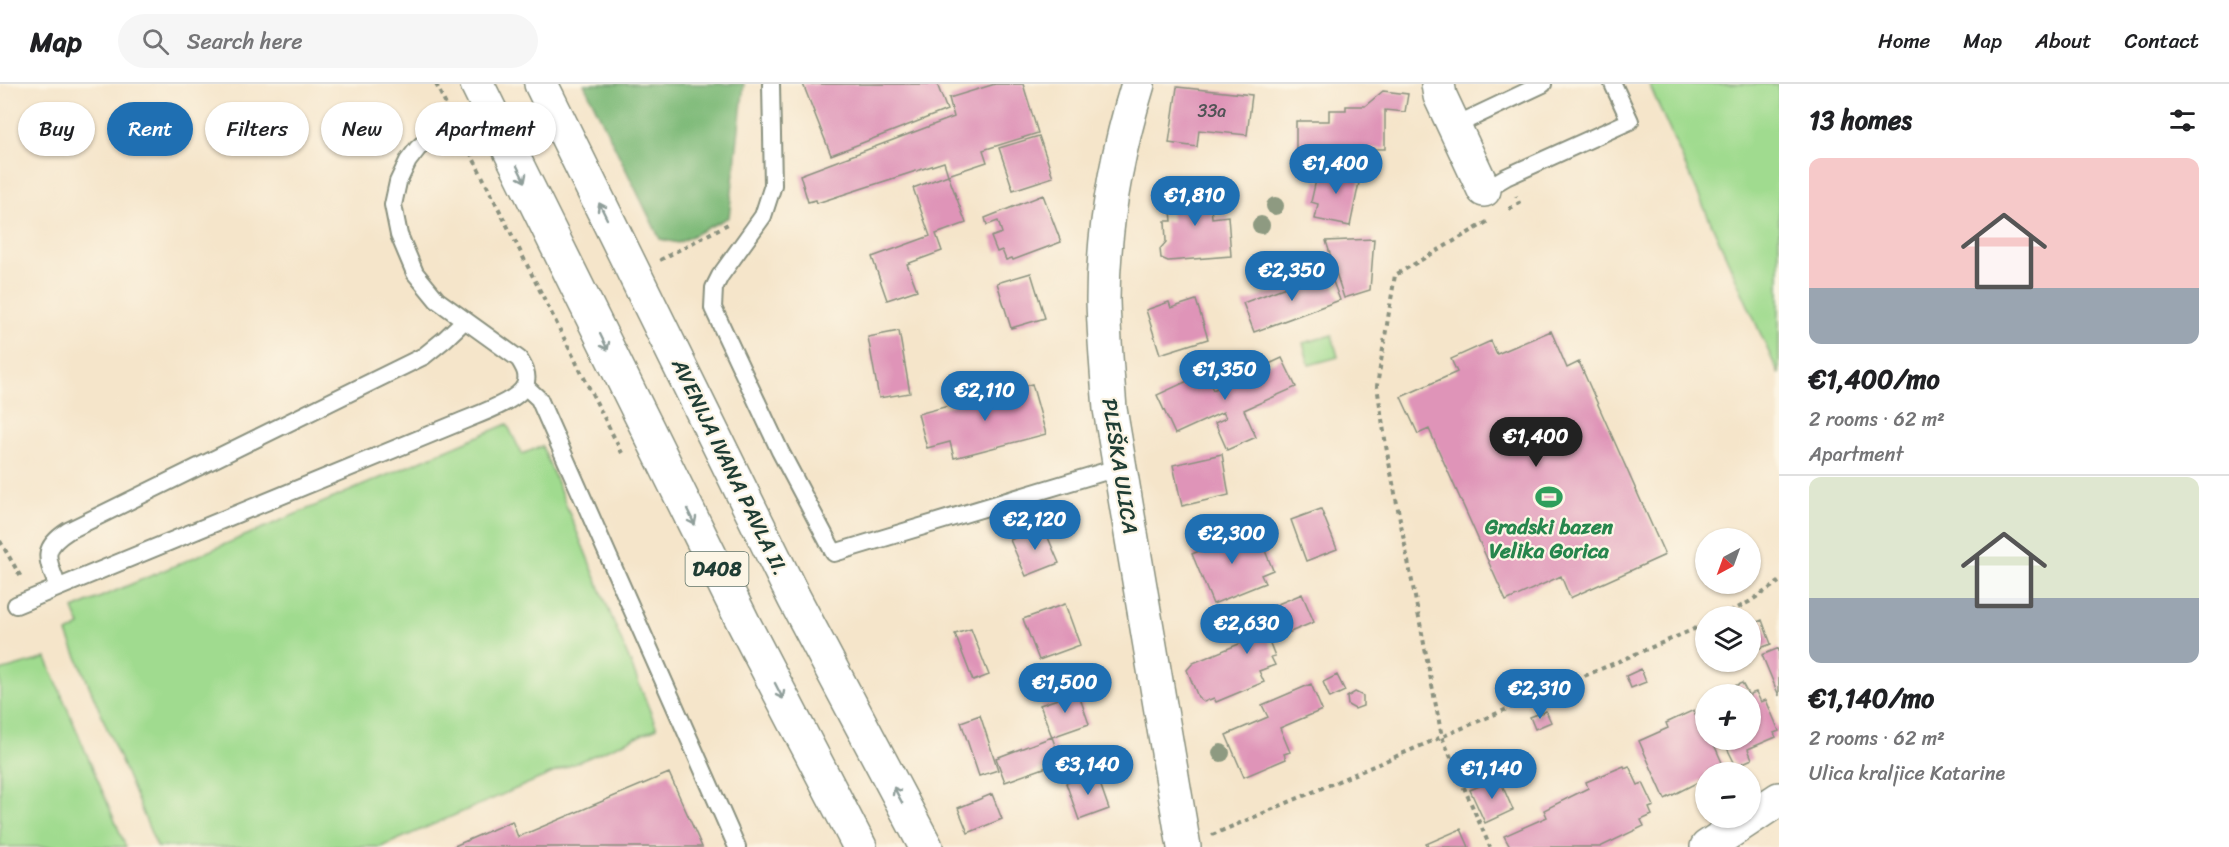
<!DOCTYPE html>
<html lang="en">
<head>
<meta charset="utf-8">
<style>
	body { margin:0; font-family:Sriracha,sans-serif; background:#f6f6f6; color:#202124; height:100vh; display:flex; flex-direction:column; font-size:22px; white-space:nowrap }
	* { box-sizing:border-box; margin:0 }
	p { font-size:20px; color:#757577 }
	.icon { flex:none; width:33px; height:33px; fill:none; stroke:currentColor; stroke-width:2; stroke-linecap:round; stroke-linejoin:round }
	.map { position:relative; flex:1; overflow:hidden }
	.side { display:flex; flex-direction:column; background:#fff; width:450px }
	.side>* { flex:none }
	.hud { position:absolute; left:18px; top:18px; width:570px; height:54px; display:flex; gap:12px }
	.needle { width:39px; rotate:221deg }
	.controls { position:absolute; left:1695px; top:444px; display:grid; gap:12px }
	.controls a { display:grid; place-items:center; width:66px; height:66px; border-radius:50%; background:#fff; box-shadow:0 2px 4px #0004; font-size:30px }
	.price { position:absolute; translate:-50% -51px; padding:0 14px; border-radius:21px; background:#1f6fb2; color:#fff; font-size:20px; line-height:39px; filter:drop-shadow(0 2px 3px #0008) }
	.price::after { content:''; position:absolute; left:50%; top:36px; width:18px; height:14px; margin-left:-9px; background:inherit; clip-path:polygon(0 0,100% 0,50% 100%) }
	.price.current { background:#222; color:#fff }
	ul { padding:0; list-style:none }
	li { display:grid; align-content:center; gap:12px; height:318px; padding:0 30px }
	li+li { border-top:2px solid #e0e0e0 }
	li span { display:grid; place-items:center; height:186px; border-radius:12px; color:#555 }
	li>.icon { margin-inline-start:auto }
	span .icon { width:108px; height:108px; fill:#fffc; stroke-width:1 }
	li b { font-size:26px }
	h2 { display:flex; justify-content:space-between; align-items:center; height:72px; padding:0 30px; font-size:26px }
	.tag { padding:0 21px; border-radius:27px; background:#fff; box-shadow:0 2px 4px #0004; font-size:21px; line-height:54px }
	.tag.current { background:#1f6fb2; color:#fff }
	header { display:flex; align-items:center; gap:36px; box-sizing:border-box; height:84px; padding:0 30px; background:#fff; border-bottom:2px solid #e0e0e0 }
	header strong { font-size:28px }
	nav { display:flex; gap:33px; margin-inline-start:auto; font-size:21px }
	.search { width:420px; height:54px; background:#f6f6f6; display:flex; align-items:center; gap:15px; box-sizing:border-box; padding:0 21px; border-radius:33px; color:#757577; font-size:22px }
	main { display:flex; flex:1; min-height:0 }
	.map>svg:first-child { display:block }
	.green { fill:#a0db8f; stroke:#608c62; stroke-width:1.5 }
	.forest { fill:#80bb7a; stroke:#507c57; stroke-width:1.5 }
	.building { fill:#df94b8 }
	.lines { fill:none; stroke-linecap:round; stroke-linejoin:round }
	.service-casing { stroke:#8a917f; stroke-width:20 }
	.minor-casing { stroke:#8a917f; stroke-width:36 }
	.primary-casing { stroke:#8a917f; stroke-width:36 }
	.path { stroke:#8a917f; stroke-width:4; stroke-dasharray:4.5 4.5; stroke-linecap:butt }
	.service { stroke:#fff; stroke-width:16 }
	.minor { stroke:#fff; stroke-width:33 }
	.primary { stroke:#fff; stroke-width:33 }
	.tree { fill:#8e9a81 }
	.oneway { stroke:#8f9e9a }
	.labels { text-anchor:middle; dominant-baseline:central; stroke-width:4.5; stroke-linejoin:round; paint-order:stroke }
	.number-label { font-size:18px; fill:#4f5355 }
	.shield { fill:#fcf5e5; stroke:#617469; stroke-width:1.5 }
	.shield-label { font-size:20px; font-weight:bold; fill:#1f3d34 }
	.street-label { font-size:21px; fill:#1f3d34; stroke:#fcf5e5 }
	.leisure-label { font-size:21px; font-weight:bold; fill:#27864d; stroke:#fcf5e5 }
</style>
</head>
<body>
<header>
<strong>Map</strong>
<div class="search"><svg class="icon" aria-label="search" viewBox="0 0 24 24"><circle cx="10" cy="10" r="6"/><path d="M15 15l6 6"/></svg>Search here</div>
<nav><a>Home</a><a>Map</a><a>About</a><a>Contact</a></nav>
</header>
<main>
<div class="map">
<svg width="1779" height="763" viewBox="0 0 1779 763">
	<rect width="100%" height="100%" fill="#fcf5e5"/>
	<filter id="ink" filterUnits="userSpaceOnUse"><feTurbulence type="fractalNoise" baseFrequency=".0167" numOctaves="2"/><feDisplacementMap in="SourceGraphic" scale="12" xChannelSelector="R" yChannelSelector="G"/><feConvolveMatrix kernelMatrix="1 2 1 2 8 2 1 2 1" color-interpolation-filters="sRGB"/></filter>
	<filter id="wash" filterUnits="userSpaceOnUse"><feTurbulence type="fractalNoise" baseFrequency=".008" numOctaves="4" result="noise"/><feDisplacementMap in="SourceGraphic" scale="24" xChannelSelector="R" yChannelSelector="G"/><feGaussianBlur stdDeviation="1.35" result="paint"/><feColorMatrix in="noise" values="0 0 0 0 0 0 0 0 0 0 0 0 0 0 0 0 0 1.4 0 .05"/><feComposite in="paint" operator="in"/></filter>
	<g filter="url(#wash)">
		<rect width="100%" height="100%" fill="#f5e5ca"/>
		<path class="green" d="M 1649,0 L 1779,0 L 1779,291 Z
			M 1332,251 L 1338,273 L 1309,281 L 1303,259 Z
			M 507,340 L 522,370 L 542,362 L 657,644 L 381,763 L 157,763 L 67,549 L 80,542 L 73,525 Z
			M 46,574 L 126,763 L 0,763 L 0,587 Z"/>
		<path class="forest" d="M 584,0 L 744,0 L 729,133 L 678,159 L 660,155 Z"/>
		<g id="blocks">
			<path class="building" d="M 803,0 L 937,0 L 947,26 L 831,71 Z
				M 995,0 L 1023,0 L 1038,49 L 983,66 L 987,78 L 948,91 L 944,78 L 817,119 L 816,116 L 808,118 L 800,91 L 954,33 L 949,14 Z
				M 1177,3 L 1252,11 L 1247,51 L 1199,46 L 1197,63 L 1169,59 Z
				M 1383,7 L 1408,10 L 1405,28 L 1385,26 L 1385,65 L 1296,64 L 1296,37 L 1329,37 L 1329,26 L 1346,26 L 1346,22 L 1365,22 Z
				M 1039,52 L 1053,93 L 1013,106 L 999,64 Z
				M 1326,81 L 1361,89 L 1350,142 L 1315,135 L 1318,120 L 1311,118 L 1316,96 L 1323,98 Z
				M 948,91 L 966,139 L 936,150 L 942,167 L 907,180 L 917,206 L 887,216 L 872,173 L 930,152 L 913,104 Z
				M 1209,99 L 1212,134 L 1228,132 L 1231,172 L 1168,177 L 1161,174 L 1160,165 L 1166,158 L 1165,137 L 1172,137 L 1170,116 L 1176,116 L 1175,101 Z
				M 1043,111 L 1061,158 L 1013,176 L 1012,174 L 1006,176 L 1002,166 L 997,168 L 991,153 L 1002,149 L 998,137 L 987,141 L 985,134 Z
				M 1374,155 L 1370,206 L 1344,214 L 1326,157 Z
				M 1329,187 L 1340,216 L 1254,248 L 1243,219 Z
				M 1031,189 L 1045,234 L 1011,244 L 997,199 Z
				M 1196,216 L 1208,255 L 1160,270 L 1146,226 L 1169,218 L 1171,224 Z
				M 899,247 L 910,309 L 879,314 L 868,253 Z
				M 1551,247 L 1567,284 L 1579,278 L 1665,471 L 1570,514 L 1561,492 L 1506,517 L 1429,345 L 1418,350 L 1401,313 L 1457,288 L 1451,275 L 1491,257 L 1497,270 Z
				M 1282,274 L 1296,303 L 1244,326 L 1256,353 L 1227,366 L 1215,339 L 1226,334 L 1223,328 L 1175,350 L 1157,311 L 1205,289 L 1213,306 Z
				M 1032,300 L 1046,350 L 954,374 L 950,358 L 927,364 L 918,330 Z
				M 1222,370 L 1229,411 L 1182,422 L 1173,381 Z
				M 1321,425 L 1337,465 L 1306,477 L 1291,436 Z
				M 1043,442 L 1059,479 L 1026,492 L 1010,456 Z
				M 1228,447 L 1230,454 L 1244,448 L 1247,457 L 1259,452 L 1273,486 L 1261,491 L 1265,499 L 1213,520 L 1192,470 L 1206,464 L 1204,457 Z
				M 1302,510 L 1314,538 L 1269,557 L 1275,572 L 1271,573 L 1275,581 L 1259,587 L 1264,598 L 1216,618 L 1214,614 L 1204,618 L 1198,613 L 1187,586 L 1193,579 L 1275,545 L 1266,525 Z
				M 1065,520 L 1080,561 L 1039,576 L 1023,535 Z
				M 1762,536 L 1771,560 L 1750,568 L 1750,541 Z
				M 971,545 L 989,591 L 973,597 L 955,550 Z
				M 1779,564 L 1779,612 L 1762,571 Z
				M 1641,585 L 1646,598 L 1631,604 L 1626,592 Z
				M 1337,591 L 1345,607 L 1330,614 L 1323,598 Z
				M 1742,599 L 1748,610 L 1721,610 L 1720,608 Z
				M 1311,600 L 1322,626 L 1280,644 L 1290,668 L 1284,670 L 1286,675 L 1244,693 L 1226,651 L 1268,633 L 1262,621 Z
				M 1078,608 L 1089,640 L 1052,653 L 1040,621 Z
				M 1355,608 L 1363,612 L 1363,622 L 1355,625 L 1348,621 L 1347,613 Z
				M 1756,608 L 1761,618 L 1766,616 L 1779,647 L 1774,649 L 1776,653 L 1748,665 L 1752,675 L 1736,682 L 1723,656 L 1750,656 L 1750,610 Z
				M 1694,626 L 1695,630 L 1699,627 L 1706,641 L 1706,656 L 1712,656 L 1724,683 L 1721,684 L 1723,687 L 1719,688 L 1706,688 L 1706,694 L 1665,715 L 1639,657 L 1668,644 L 1666,639 Z
				M 1546,627 L 1551,638 L 1535,645 L 1530,633 Z
				M 980,631 L 998,686 L 979,692 L 961,638 Z
				M 1052,653 L 1061,678 L 1005,698 L 996,674 Z
				M 1624,682 L 1625,684 L 1629,682 L 1638,701 L 1643,699 L 1654,722 L 1649,724 L 1652,731 L 1641,736 L 1644,742 L 1600,763 L 1510,763 L 1504,752 L 1547,733 L 1544,726 L 1588,704 L 1586,698 Z
				M 1096,688 L 1109,725 L 1079,736 L 1066,699 Z
				M 669,689 L 702,763 L 452,763 L 512,737 L 518,753 Z
				M 1499,694 L 1513,726 L 1485,739 L 1470,706 Z
				M 992,710 L 1002,735 L 968,749 L 958,724 Z
				M 1461,745 L 1469,763 L 1428,763 L 1426,760 Z"/>
		</g>
	</g>
	<g filter="url(#ink)">
		<use href="#blocks" fill-opacity="0" stroke="#8a917f" stroke-width="1.5"/>
		<g class="lines">
			<defs>
				<path id="service" d="M 771,0 L 773,101 L 763,132 L 720,192 L 714,204 L 713,224 L 780,367 L 834,469 L 1120,383
					M 1454,42 L 1543,0
					M 1484,106 L 1506,93 L 1630,37 L 1613,0
					M 525,302 L 539,315 L 737,763
					M 58,503 C 47,475 40,465 68,447 L 424,272 L 445,255 L 465,236
					M 16,521 L 460,338 C 476,331 519,317 525,301 C 529,291 524,283 519,275 L 437,216 L 415,189 L 399,151 L 393,121 L 398,98 L 408,77 L 418,64 L 433,51 L 488,22"/>
				<path id="minor" d="M 1138,0 C 1117,69 1103,143 1103,216 C 1104,252 1107,288 1110,325 L 1184,763
					M 1438,0 L 1440,12 L 1484,106
					M 1707,763 L 1779,715"/>
				<path id="primary" d="M 477,0 L 744,540 L 860,763
					M 541,0 L 794,514 L 926,763"/>
			</defs>
			<use href="#service" class="service-casing"/>
			<use href="#minor" class="minor-casing"/>
			<use href="#primary" class="primary-casing"/>
			<path class="path" d="M 436,0 L 446,21
				M 466,60 L 622,369
				M 1509,125 L 1519,119 L 1516,112
				M 1487,138 L 1395,191 L 1377,302 L 1387,368 L 1442,653 L 1490,763
				M 660,176 L 728,140
				M 0,457 L 22,495
				M 1722,532 L 1749,518 L 1779,498
				M 1212,751 L 1706,540"/>
			<use href="#service" class="service"/>
			<use href="#minor" class="minor"/>
			<use href="#primary" class="primary"/>
		</g>
		<g class="tree">
			<circle cx="1275" cy="122" r="9"/>
			<circle cx="1261" cy="141" r="9"/>
			<circle cx="1221" cy="669" r="9"/>
		</g>
		<defs><path id="oneway-shaft" d="M-6 0H5M1.5-3L5.5 0L1.5 3" fill="none" stroke-width="1.6" stroke-linecap="round" stroke-linejoin="round" transform="scale(1.5)"/></defs>
		<g class="oneway">
			<use href="#oneway-shaft" transform="translate(521 90) rotate(64)"/>
			<use href="#oneway-shaft" transform="translate(603 127) rotate(-116)"/>
			<use href="#oneway-shaft" transform="translate(604 258) rotate(64)"/>
			<use href="#oneway-shaft" transform="translate(691 433) rotate(64)"/>
			<use href="#oneway-shaft" transform="translate(779 607) rotate(63)"/>
			<use href="#oneway-shaft" transform="translate(898 711) rotate(-118)"/>
		</g>
	</g>
	<defs>
		<symbol id="stadium-bare" viewBox="-9 -9 18 18"><path d="M0-5a6.5 5 0 1 0 0 10a6.5 5 0 1 0 0-10ZM-3.5-1.8h7v3.6h-7Z" fill="#2e9e5b" stroke="#fcf5e5" stroke-width="2.5" paint-order="stroke"/></symbol>
	</defs>
	<g fill-rule="evenodd">
		<use href="#stadium-bare" x="1530" y="394" width="38" height="38"/>
	</g>
	<g class="labels">
		<g class="number-label">
			<text x="1212" y="27">33a</text>
		</g>
		<rect class="shield" x="685.5" y="468" width="63" height="34" rx="4.5"/>
		<g class="shield-label">
			<text x="717" y="485">D408</text>
		</g>
		<g class="street-label">
			<text transform="translate(1120 382) rotate(81)">PLEŠKA ULICA</text>
			<text transform="translate(730 383) rotate(64)">AVENIJA IVANA PAVLA II.</text>
		</g>
		<g class="leisure-label">
			<text x="1549" y="443">Gradski bazen<tspan x="1549" dy="24">Velika Gorica</tspan></text>
		</g>
	</g>
</svg>
<div class="controls">
<a><svg class="needle" viewBox="-14 -14 28 28"><path d="M0-13l5 13h-10z" fill="#e53935"/><path d="M0 13l5-13h-10z" fill="#757577"/></svg></a>
<a><svg class="icon" aria-label="layers" viewBox="0 0 24 24"><path d="M12 4l9 5-9 5-9-5zM3 14l9 5 9-5"/></svg></a>
<a>+</a>
<a>−</a>
</div>
<b class="price" style="left:1336px;top:111px">€1,400</b>
<b class="price" style="left:1195px;top:143px">€1,810</b>
<b class="price" style="left:1292px;top:218px">€2,350</b>
<b class="price" style="left:1225px;top:317px">€1,350</b>
<b class="price" style="left:985px;top:338px">€2,110</b>
<b class="price current" style="left:1536px;top:384px">€1,400</b>
<b class="price" style="left:1035px;top:467px">€2,120</b>
<b class="price" style="left:1232px;top:481px">€2,300</b>
<b class="price" style="left:1247px;top:571px">€2,630</b>
<b class="price" style="left:1065px;top:630px">€1,500</b>
<b class="price" style="left:1540px;top:636px">€2,310</b>
<b class="price" style="left:1088px;top:712px">€3,140</b>
<b class="price" style="left:1492px;top:716px">€1,140</b>
<div class="hud">
<a class="tag">Buy</a>
<a class="tag current">Rent</a>
<a class="tag">Filters</a>
<a class="tag">New</a>
<a class="tag">Apartment</a>
</div>
</div>
<section class="side">
<h2>13 homes<svg class="icon" aria-label="filters" viewBox="0 0 24 24"><path d="M4 7h16M4 17h16"/><circle cx="9" cy="7" r="2"/><circle cx="15" cy="17" r="2"/></svg></h2>
<ul>
<li><span style="background:linear-gradient(#f6c9c9 70%,#9aa5b1 0)"><svg class="icon" aria-label="home" viewBox="0 0 24 24"><path d="M3 11l9-7 9 7M6 9v11h12V9"/></svg></span><div><b>€1,400/mo</b><p>2 rooms · 62 m²</p><p>Apartment</p></div></li>
<li><span style="background:linear-gradient(#dfe7d0 65%,#9aa5b1 0)"><svg class="icon" aria-label="home" viewBox="0 0 24 24"><path d="M3 11l9-7 9 7M6 9v11h12V9"/></svg></span><div><b>€1,140/mo</b><p>2 rooms · 62 m²</p><p>Ulica kraljice Katarine</p></div></li>
</ul>
</section>
</main>
</body>
</html>
